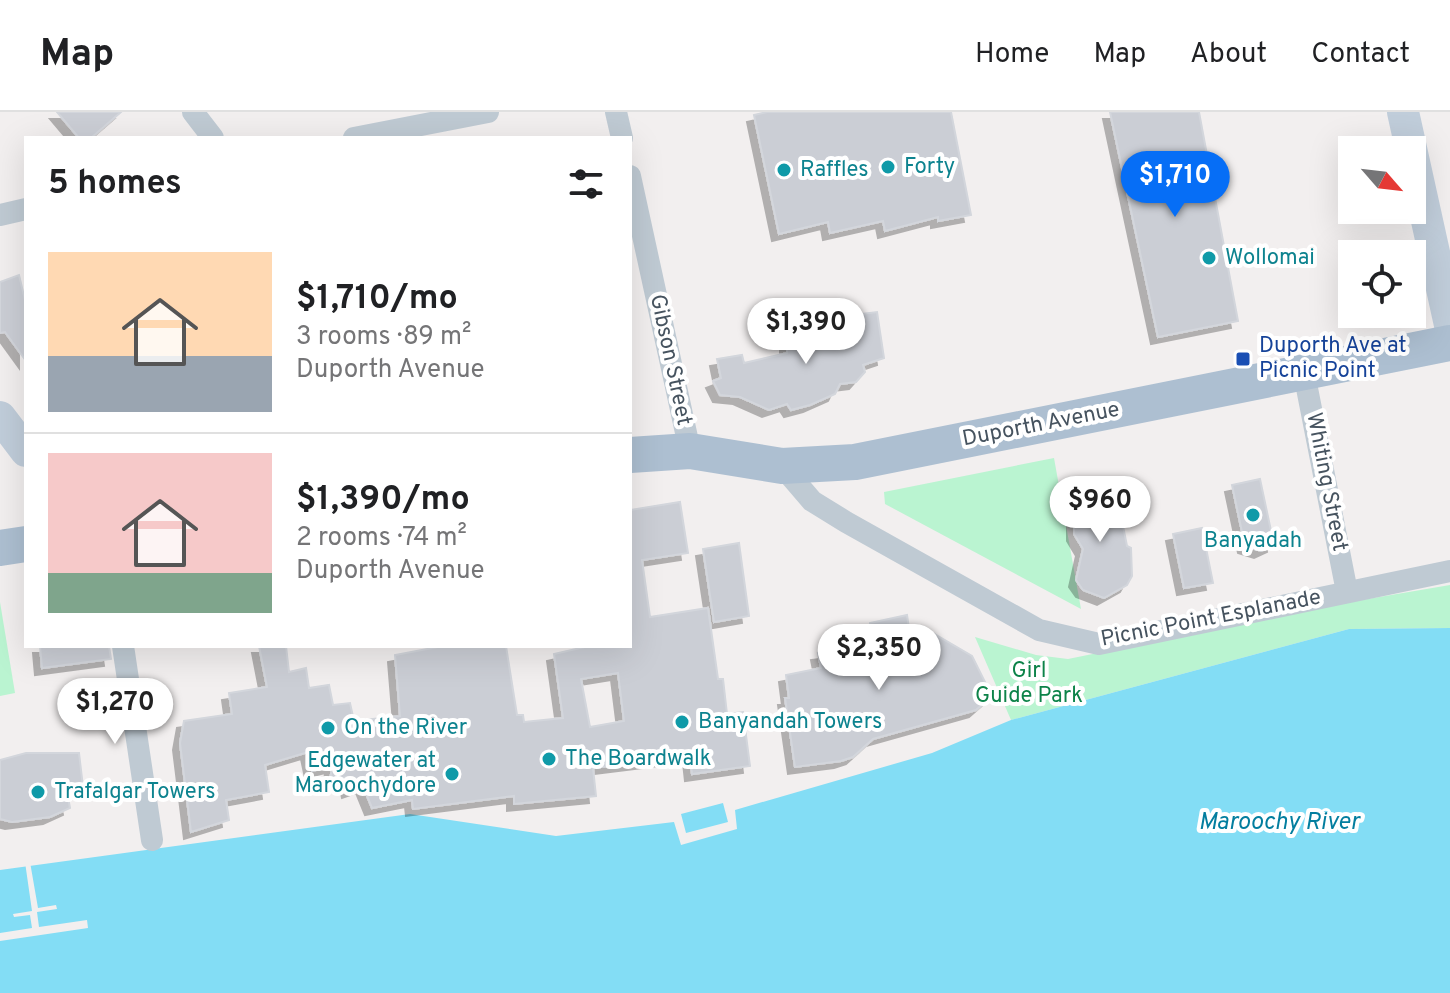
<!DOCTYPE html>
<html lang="en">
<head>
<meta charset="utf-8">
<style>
	body { margin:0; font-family:Overpass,sans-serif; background:#f2f2f2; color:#202124; height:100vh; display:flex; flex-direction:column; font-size:30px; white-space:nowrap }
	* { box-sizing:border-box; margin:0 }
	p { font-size:26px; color:#757577 }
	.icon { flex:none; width:44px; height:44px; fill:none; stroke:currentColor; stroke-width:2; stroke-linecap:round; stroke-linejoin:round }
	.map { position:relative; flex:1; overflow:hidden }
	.drawer { position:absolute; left:24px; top:24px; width:608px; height:512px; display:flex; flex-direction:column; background:#fff; border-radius:0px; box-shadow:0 8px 32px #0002 }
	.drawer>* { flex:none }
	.needle { width:52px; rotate:118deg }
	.controls { position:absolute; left:1338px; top:24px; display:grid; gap:16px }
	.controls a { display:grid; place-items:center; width:88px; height:88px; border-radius:0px; background:#fff; box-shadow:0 8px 32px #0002; font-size:40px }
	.price { position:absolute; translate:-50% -68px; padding:0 18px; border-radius:28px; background:#fff; color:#222; font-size:26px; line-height:52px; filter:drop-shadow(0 2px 4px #0008) }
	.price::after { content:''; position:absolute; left:50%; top:48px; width:24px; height:18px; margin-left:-12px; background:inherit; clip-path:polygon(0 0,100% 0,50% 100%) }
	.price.current { background:#066ef6; color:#fff }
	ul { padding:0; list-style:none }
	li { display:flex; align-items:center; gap:24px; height:200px; padding:0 24px }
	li+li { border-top:2px solid #e0e0e0 }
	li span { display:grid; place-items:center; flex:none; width:224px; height:160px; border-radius:0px; color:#555 }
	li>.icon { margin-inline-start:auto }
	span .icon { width:96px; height:96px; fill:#fffc; stroke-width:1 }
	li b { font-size:34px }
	h2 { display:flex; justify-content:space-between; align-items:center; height:96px; padding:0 24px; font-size:34px }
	header { display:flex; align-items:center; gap:48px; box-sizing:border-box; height:112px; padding:0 40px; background:#fff; border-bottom:2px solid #e0e0e0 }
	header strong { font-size:38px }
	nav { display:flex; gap:44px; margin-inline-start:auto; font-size:28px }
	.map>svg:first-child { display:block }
	.green { fill:#baf4d1 }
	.water { fill:#83ddf5 }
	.pier { fill:#f2efef }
	.building { fill:#cbced5; stroke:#d3d6dc; stroke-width:2; fill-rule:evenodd; filter:url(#shadow) }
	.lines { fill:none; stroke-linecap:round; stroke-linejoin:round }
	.street { stroke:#bfcad3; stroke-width:22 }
	.secondary { stroke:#c0cdda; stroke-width:32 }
	.primary { stroke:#adbfd1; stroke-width:36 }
	.culture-dot { fill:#0f9aa8; stroke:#fff; stroke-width:3 }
	.transit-dot { fill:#1a4fb4; stroke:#fff; stroke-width:3 }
	.labels { text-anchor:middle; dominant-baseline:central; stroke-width:8; stroke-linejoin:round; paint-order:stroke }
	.culture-label { font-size:22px; fill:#0d838f; stroke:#fff; text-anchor:start }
	.transit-label { font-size:22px; fill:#164399; stroke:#fff; text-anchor:start }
	.street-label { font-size:22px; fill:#46535f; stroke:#fff }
	.park-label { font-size:22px; fill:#0d8349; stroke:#fff }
	.water-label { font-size:24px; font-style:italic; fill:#037e9f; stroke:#fff }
</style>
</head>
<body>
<header>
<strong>Map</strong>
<nav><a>Home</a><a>Map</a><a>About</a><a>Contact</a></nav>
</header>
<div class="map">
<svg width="1450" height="881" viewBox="0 0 1450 881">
	<defs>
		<filter id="shadow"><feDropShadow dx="-7" dy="7" stdDeviation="0" flood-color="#0004"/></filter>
	</defs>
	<rect width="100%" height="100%" fill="#f2efef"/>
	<path class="green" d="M 1054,346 L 1081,497 L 885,392 L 884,380 Z
		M 1450,473 L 1450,516 L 1349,517 L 1011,608 L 975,525 L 1036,543 L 1068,547 L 1338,492 Z
		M 0,490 L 15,581 L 0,584 Z"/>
	<path class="water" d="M 1450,516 L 1450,881 L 0,881 L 0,758 L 410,702 L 556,724 L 674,710 L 681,733 L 737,717 L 735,698 L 932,641 L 1011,608 L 1349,517 Z
		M 723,691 L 728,710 L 686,721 L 681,702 Z"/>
	<path class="pier" d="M 25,750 L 30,750 L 38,796 L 56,793 L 57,797 L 37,800 L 39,815 L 87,808 L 88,816 L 0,829 L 0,821 L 32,816 L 30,803 L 14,805 L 13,802 L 32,799 Z"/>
	<path class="building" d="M 57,0 L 121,0 L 91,26 L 79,26 Z
		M 767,0 L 951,0 L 971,103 L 938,109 L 938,105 L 885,119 L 883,109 L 830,121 L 828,110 L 779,122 L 754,3 Z
		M 1110,0 L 1199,0 L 1238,209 L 1158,225 Z
		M 19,163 L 26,192 L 26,249 L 5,220 L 0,221 L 0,170 Z
		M 877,200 L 884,246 L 863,253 L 865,260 L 856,270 L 840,272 L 835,282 L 810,293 L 791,298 L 787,292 L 769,298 L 740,285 L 720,283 L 713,269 L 721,266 L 717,247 L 742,243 L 744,251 L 787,241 L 787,232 L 836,218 L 837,205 Z
		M 1260,367 L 1274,433 L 1261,439 L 1245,434 L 1232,373 Z
		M 1087,371 L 1097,392 L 1111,384 L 1120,399 L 1127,434 L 1131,436 L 1132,464 L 1127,473 L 1104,486 L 1083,478 L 1076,468 L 1083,437 L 1074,422 L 1074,404 L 1065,382 Z
		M 680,390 L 688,441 L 642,448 L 650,505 L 708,496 L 718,567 L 723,567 L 727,602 L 743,600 L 750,654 L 692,662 L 690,644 L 593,656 L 596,684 L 514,692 L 514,684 L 413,697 L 412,688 L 372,696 L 363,674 L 349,679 L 346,665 L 330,670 L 332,654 L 312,659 L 308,640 L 265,653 L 269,680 L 226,688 L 229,708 L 191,720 L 180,631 L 184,609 L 232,602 L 229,581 L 267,575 L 259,534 L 286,534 L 289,560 L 306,556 L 309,576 L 329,573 L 333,593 L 350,591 L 354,609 L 400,604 L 395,543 L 443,534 L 506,534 L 517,603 L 523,603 L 524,610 L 563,606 L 554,542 L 589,534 L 630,534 L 630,398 ZM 618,561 L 624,609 L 590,615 L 581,567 Z
		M 1202,416 L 1213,471 L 1184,476 L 1173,422 Z
		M 739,431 L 749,504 L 714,510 L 703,437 Z
		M 907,503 L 910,523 L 924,516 L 972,544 L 992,584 L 976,598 L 873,627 L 853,645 L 841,649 L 795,655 L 785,586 L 789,586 L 786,563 L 821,556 L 818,541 L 873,534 L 870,511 Z
		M 40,534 L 109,534 L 111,547 L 42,556 Z
		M 26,641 L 79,641 L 83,675 L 68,685 L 70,696 L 50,705 L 12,710 L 0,707 L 0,648 Z"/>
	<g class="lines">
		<path class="street" d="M 193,0 L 213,26
			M 616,0 L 622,26
			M 354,26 L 488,0
			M 630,64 L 690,339
			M 0,103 L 26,97
			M 1304,261 L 1347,480
			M 782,354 L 812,389 L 846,410 L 1039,518 L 1099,532 L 1450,459
			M 123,534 L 152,728"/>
		<path class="secondary" d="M 1403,0 L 1450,213
			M 0,305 L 26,339"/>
		<path class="primary" d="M 630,343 L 690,339 L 782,354 L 855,350 L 1450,231
			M 0,436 L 26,432"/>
	</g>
	<g class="culture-dot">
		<circle cx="888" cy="55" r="8"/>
		<circle cx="784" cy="58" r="8"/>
		<circle cx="1209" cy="146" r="8"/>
		<circle cx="1253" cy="403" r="8"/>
		<circle cx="682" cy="610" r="8"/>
		<circle cx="328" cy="616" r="8"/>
		<circle cx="549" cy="647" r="8"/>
		<circle cx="452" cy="662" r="8"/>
		<circle cx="38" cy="680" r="8"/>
	</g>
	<rect class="transit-dot" x="1235" y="239" width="16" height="16" rx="4"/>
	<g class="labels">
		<g class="culture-label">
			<text x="904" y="55">Forty</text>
			<text x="800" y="58">Raffles</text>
			<text x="1225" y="146">Wollomai</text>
			<text x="1253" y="429" text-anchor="middle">Banyadah</text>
			<text x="698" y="610">Banyandah Towers</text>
			<text x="344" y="616">On the River</text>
			<text x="565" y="647">The Boardwalk</text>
			<text x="436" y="649" text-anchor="end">Edgewater at<tspan x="436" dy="25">Maroochydore</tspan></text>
			<text x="54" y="680">Trafalgar Towers</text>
		</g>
		<g class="transit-label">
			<text x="1259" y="234">Duporth Ave at<tspan x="1259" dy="25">Picnic Point</tspan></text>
		</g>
		<g class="street-label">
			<text transform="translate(670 248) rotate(78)">Gibson Street</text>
			<text transform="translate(1041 313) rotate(-11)">Duporth Avenue</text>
			<text transform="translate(1326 370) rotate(79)">Whiting Street</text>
			<text transform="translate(1211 507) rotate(-11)">Picnic Point Esplanade</text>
		</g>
		<g class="park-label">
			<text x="1029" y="559">Girl<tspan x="1029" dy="25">Guide Park</tspan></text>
		</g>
		<g class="water-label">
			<text x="1279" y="711">Maroochy River</text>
		</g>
	</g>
</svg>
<div class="controls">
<a><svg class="needle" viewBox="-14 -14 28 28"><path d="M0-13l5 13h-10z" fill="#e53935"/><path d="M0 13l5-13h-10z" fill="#757577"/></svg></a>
<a><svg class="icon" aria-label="locate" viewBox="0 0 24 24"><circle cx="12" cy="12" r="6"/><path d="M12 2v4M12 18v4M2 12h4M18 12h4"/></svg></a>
</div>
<b class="price current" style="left:1175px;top:107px">$1,710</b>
<b class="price" style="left:806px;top:254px">$1,390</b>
<b class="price" style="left:1100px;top:432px">$960</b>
<b class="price" style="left:879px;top:580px">$2,350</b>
<b class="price" style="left:115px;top:634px">$1,270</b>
<section class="drawer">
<h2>5 homes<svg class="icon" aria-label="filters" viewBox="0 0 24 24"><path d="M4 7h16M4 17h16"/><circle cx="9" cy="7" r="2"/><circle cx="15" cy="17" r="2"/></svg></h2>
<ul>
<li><span style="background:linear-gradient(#ffd9b3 65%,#9aa5b1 0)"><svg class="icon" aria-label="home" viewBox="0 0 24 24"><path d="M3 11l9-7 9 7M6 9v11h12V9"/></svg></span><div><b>$1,710/mo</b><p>3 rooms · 89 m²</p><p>Duporth Avenue</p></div></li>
<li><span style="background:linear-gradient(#f6c9c9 75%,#7fa58c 0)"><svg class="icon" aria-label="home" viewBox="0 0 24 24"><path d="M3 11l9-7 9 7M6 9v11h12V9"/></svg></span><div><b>$1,390/mo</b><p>2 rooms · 74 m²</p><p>Duporth Avenue</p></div></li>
</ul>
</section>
</div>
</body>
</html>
